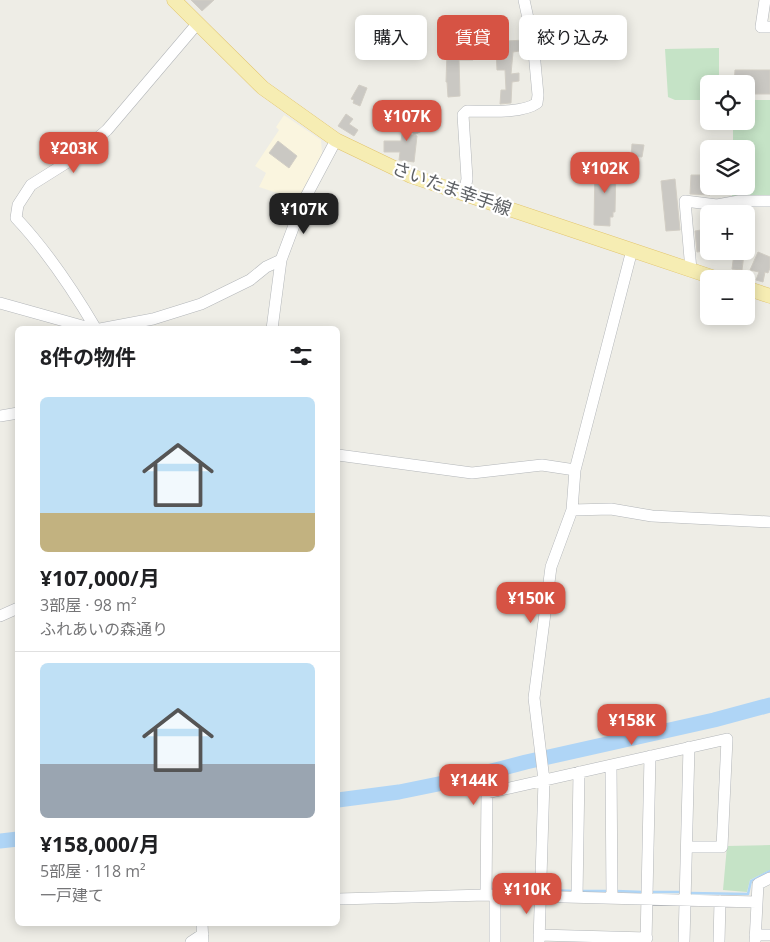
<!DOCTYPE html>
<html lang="ja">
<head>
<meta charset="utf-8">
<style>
	body { margin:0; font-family:"Open Sans","Noto Sans JP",sans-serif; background:#f6f6f6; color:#202124; height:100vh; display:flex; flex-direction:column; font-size:19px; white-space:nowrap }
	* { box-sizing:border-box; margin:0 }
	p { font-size:16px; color:#757577 }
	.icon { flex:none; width:28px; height:28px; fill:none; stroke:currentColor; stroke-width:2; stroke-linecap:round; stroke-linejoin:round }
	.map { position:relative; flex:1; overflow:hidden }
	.side { position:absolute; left:15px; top:326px; width:325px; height:600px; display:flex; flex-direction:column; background:#fff; border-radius:8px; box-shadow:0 2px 12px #0003 }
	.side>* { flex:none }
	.guide { position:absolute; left:355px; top:15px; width:340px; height:45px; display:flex; gap:10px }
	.tools { position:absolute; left:700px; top:75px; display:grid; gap:10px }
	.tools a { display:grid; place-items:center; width:55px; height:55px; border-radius:8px; background:#fff; box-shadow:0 2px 12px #0003; font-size:25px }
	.price { position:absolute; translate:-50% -42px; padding:0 11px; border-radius:10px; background:#d65344; color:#fff; font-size:16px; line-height:32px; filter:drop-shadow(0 1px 2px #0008) }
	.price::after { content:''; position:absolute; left:50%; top:30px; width:15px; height:11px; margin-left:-8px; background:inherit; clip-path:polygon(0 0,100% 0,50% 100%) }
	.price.selected { background:#222; color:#fff }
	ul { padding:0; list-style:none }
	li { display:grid; align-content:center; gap:10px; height:265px; padding:0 25px }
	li+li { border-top:1px solid #e0e0e0 }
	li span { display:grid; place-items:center; height:155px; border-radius:8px; color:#555 }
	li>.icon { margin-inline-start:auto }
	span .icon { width:90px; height:90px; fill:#fffc; stroke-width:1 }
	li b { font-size:21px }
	h2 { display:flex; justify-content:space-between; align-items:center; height:60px; padding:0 25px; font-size:21px }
	.chip { padding:0 18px; border-radius:8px; background:#fff; box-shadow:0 2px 12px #0003; font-size:18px; line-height:45px }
	.chip.selected { background:#d65344; color:#fff }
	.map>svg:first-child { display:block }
	.commercial { fill:#faf5df }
	.green { fill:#c5e3c6 }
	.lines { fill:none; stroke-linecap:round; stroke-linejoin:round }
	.stream { stroke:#afd5f6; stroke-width:2.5 }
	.river { stroke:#afd5f6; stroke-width:15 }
	.building { fill:#cac8c3; stroke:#d2cec5 }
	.minor-casing { stroke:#b3b6b9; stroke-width:12 }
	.major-casing { stroke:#e2c46b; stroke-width:15 }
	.minor { stroke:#fff; stroke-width:11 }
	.major { stroke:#f6edb3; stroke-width:14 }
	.labels { text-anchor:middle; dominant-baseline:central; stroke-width:4.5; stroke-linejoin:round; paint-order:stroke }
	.street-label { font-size:18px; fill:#5e6165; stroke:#fff }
</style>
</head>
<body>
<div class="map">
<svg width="770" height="942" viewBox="0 0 770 942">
	<rect width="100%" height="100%" fill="#eeede6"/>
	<path class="commercial" d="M 284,115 L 321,140 L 322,153 L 298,200 L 259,187 L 266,173 L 255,166 L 279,130 L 276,127 Z"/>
	<path class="green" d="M 719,48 L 719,84 L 709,84 L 709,100 L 675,100 L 668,97 L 665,49 Z
		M 746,100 L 770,100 L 770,196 L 732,196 L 733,186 L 746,186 L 746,149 L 733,149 L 733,121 L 746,121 Z
		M 770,845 L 770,870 L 750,880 L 747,892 L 723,890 L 727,846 Z"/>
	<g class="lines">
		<path class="stream" d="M 492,889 L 536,890
			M 544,890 L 573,891
			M 581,891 L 608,891
			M 616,891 L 643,892
			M 651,892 L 681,892
			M 689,893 L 748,894 L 751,881 L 770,871"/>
		<path class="river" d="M 338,800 L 399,792 L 453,781 L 526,762 L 714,720 L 770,705
			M 0,841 L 18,839"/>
	</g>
	<path class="building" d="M 191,0 L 214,0 L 202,11 Z
		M 492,16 L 500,16 L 501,39 L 506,38 L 506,41 L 525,40 L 526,50 L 513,52 L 511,74 L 519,73 L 519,81 L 512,82 L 511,103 L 500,104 L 501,90 L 506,90 L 505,70 L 497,70 L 495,29 L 493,29 Z
		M 449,51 L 461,54 L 461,52 L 472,52 L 471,57 L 474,57 L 473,60 L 459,60 L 460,96 L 448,97 L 447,82 L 446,82 L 447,52 Z
		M 735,70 L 770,70 L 770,94 L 746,94 L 746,84 L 734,84 Z
		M 359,85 L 367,88 L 360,106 L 353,103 L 354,100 L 351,99 Z
		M 407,103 L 429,103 L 429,112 L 408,112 Z
		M 346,114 L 353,119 L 349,124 L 358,130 L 354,136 L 338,126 Z
		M 423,117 L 428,128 L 414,135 L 417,136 L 414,162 L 399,160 L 400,152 L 384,152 L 384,141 L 401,141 L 402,134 L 414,135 L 408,125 Z
		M 278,141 L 297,156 L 289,168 L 269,153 Z
		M 632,144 L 644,145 L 642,157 L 631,156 Z
		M 595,165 L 616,165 L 615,212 L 613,212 L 613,217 L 610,217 L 610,226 L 594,225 Z
		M 691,175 L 709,175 L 710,195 L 690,194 Z
		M 675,179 L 680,230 L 666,231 L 661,181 Z
		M 701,230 L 704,251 L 697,252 L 695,231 Z
		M 758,252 L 770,257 L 770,268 L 768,273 L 765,272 L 763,282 L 756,280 L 759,272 L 750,270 Z
		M 734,253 L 744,254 L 742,270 L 732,269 Z"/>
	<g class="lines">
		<defs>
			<path id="minor" d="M 765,0 L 761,27 L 770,27
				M 464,194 L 467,179 L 463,115 L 467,111 C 485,111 522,114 537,103 L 538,95 L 533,41 L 524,0
				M 691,270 L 685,201 L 717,205 L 739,201 L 770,201
				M 0,303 L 93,329
				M 96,329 C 73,290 47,251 16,218 L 18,205 L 31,185 L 74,158 L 107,130 L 197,24
				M 100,329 L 153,319 L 201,304 L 250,280 L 266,267 L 281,260
				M 272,329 L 281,260 L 302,204 L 336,140
				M 0,416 L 18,413
				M 338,455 L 472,473 L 542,465 L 575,470
				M 572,510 L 611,509 L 652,516 L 770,522
				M 0,616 L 18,608
				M 611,765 L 612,898
				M 486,895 L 487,793 L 727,739 L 722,847 L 687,847
				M 495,895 L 495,942
				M 577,897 L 579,772
				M 338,899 L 486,895 L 756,902
				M 202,924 L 203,942
				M 539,935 L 647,938
				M 755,935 L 770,935
				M 191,942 L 203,934
				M 539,942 L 544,780 L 534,698 L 551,567 L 572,510 L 575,470 L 632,250
				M 646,942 L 650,756
				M 684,942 L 689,747
				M 719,942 L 720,901
				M 755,942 L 758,884 L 770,878"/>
			<path id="major" d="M 174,0 L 263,88 L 336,140 L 411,176 L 718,279
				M 746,288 L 770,296"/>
		</defs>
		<use href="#minor" class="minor-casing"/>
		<use href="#major" class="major-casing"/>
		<use href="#minor" class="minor"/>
		<use href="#major" class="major"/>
	</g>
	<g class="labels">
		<g class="street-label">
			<text transform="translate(452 188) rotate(20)">さいたま幸手線</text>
		</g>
	</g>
</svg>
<div class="tools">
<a><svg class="icon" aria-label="locate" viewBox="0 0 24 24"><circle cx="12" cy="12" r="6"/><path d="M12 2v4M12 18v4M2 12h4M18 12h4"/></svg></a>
<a><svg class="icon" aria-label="layers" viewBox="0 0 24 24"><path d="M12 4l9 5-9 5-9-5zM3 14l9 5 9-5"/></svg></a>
<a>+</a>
<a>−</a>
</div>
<b class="price" style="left:407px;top:142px">¥107K</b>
<b class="price" style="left:74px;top:174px">¥203K</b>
<b class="price" style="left:605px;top:194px">¥102K</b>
<b class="price selected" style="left:304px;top:235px">¥107K</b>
<b class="price" style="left:531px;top:624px">¥150K</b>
<b class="price" style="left:632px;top:746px">¥158K</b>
<b class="price" style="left:474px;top:806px">¥144K</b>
<b class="price" style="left:527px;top:915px">¥110K</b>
<div class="guide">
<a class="chip">購入</a>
<a class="chip selected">賃貸</a>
<a class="chip">絞り込み</a>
</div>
<section class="side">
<h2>8件の物件<svg class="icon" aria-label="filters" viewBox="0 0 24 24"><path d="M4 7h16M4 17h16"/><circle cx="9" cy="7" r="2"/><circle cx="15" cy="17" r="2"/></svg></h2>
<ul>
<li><span style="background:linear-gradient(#bfe0f5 75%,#c2b280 0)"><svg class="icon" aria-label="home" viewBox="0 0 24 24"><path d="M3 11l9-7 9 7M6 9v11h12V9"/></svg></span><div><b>¥107,000/月</b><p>3部屋 · 98 m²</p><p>ふれあいの森通り</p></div></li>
<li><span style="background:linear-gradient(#bfe0f5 65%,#9aa5b1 0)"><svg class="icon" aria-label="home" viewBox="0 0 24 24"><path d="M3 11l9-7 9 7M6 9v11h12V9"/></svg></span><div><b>¥158,000/月</b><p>5部屋 · 118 m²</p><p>一戸建て</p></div></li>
</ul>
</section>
</div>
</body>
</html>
